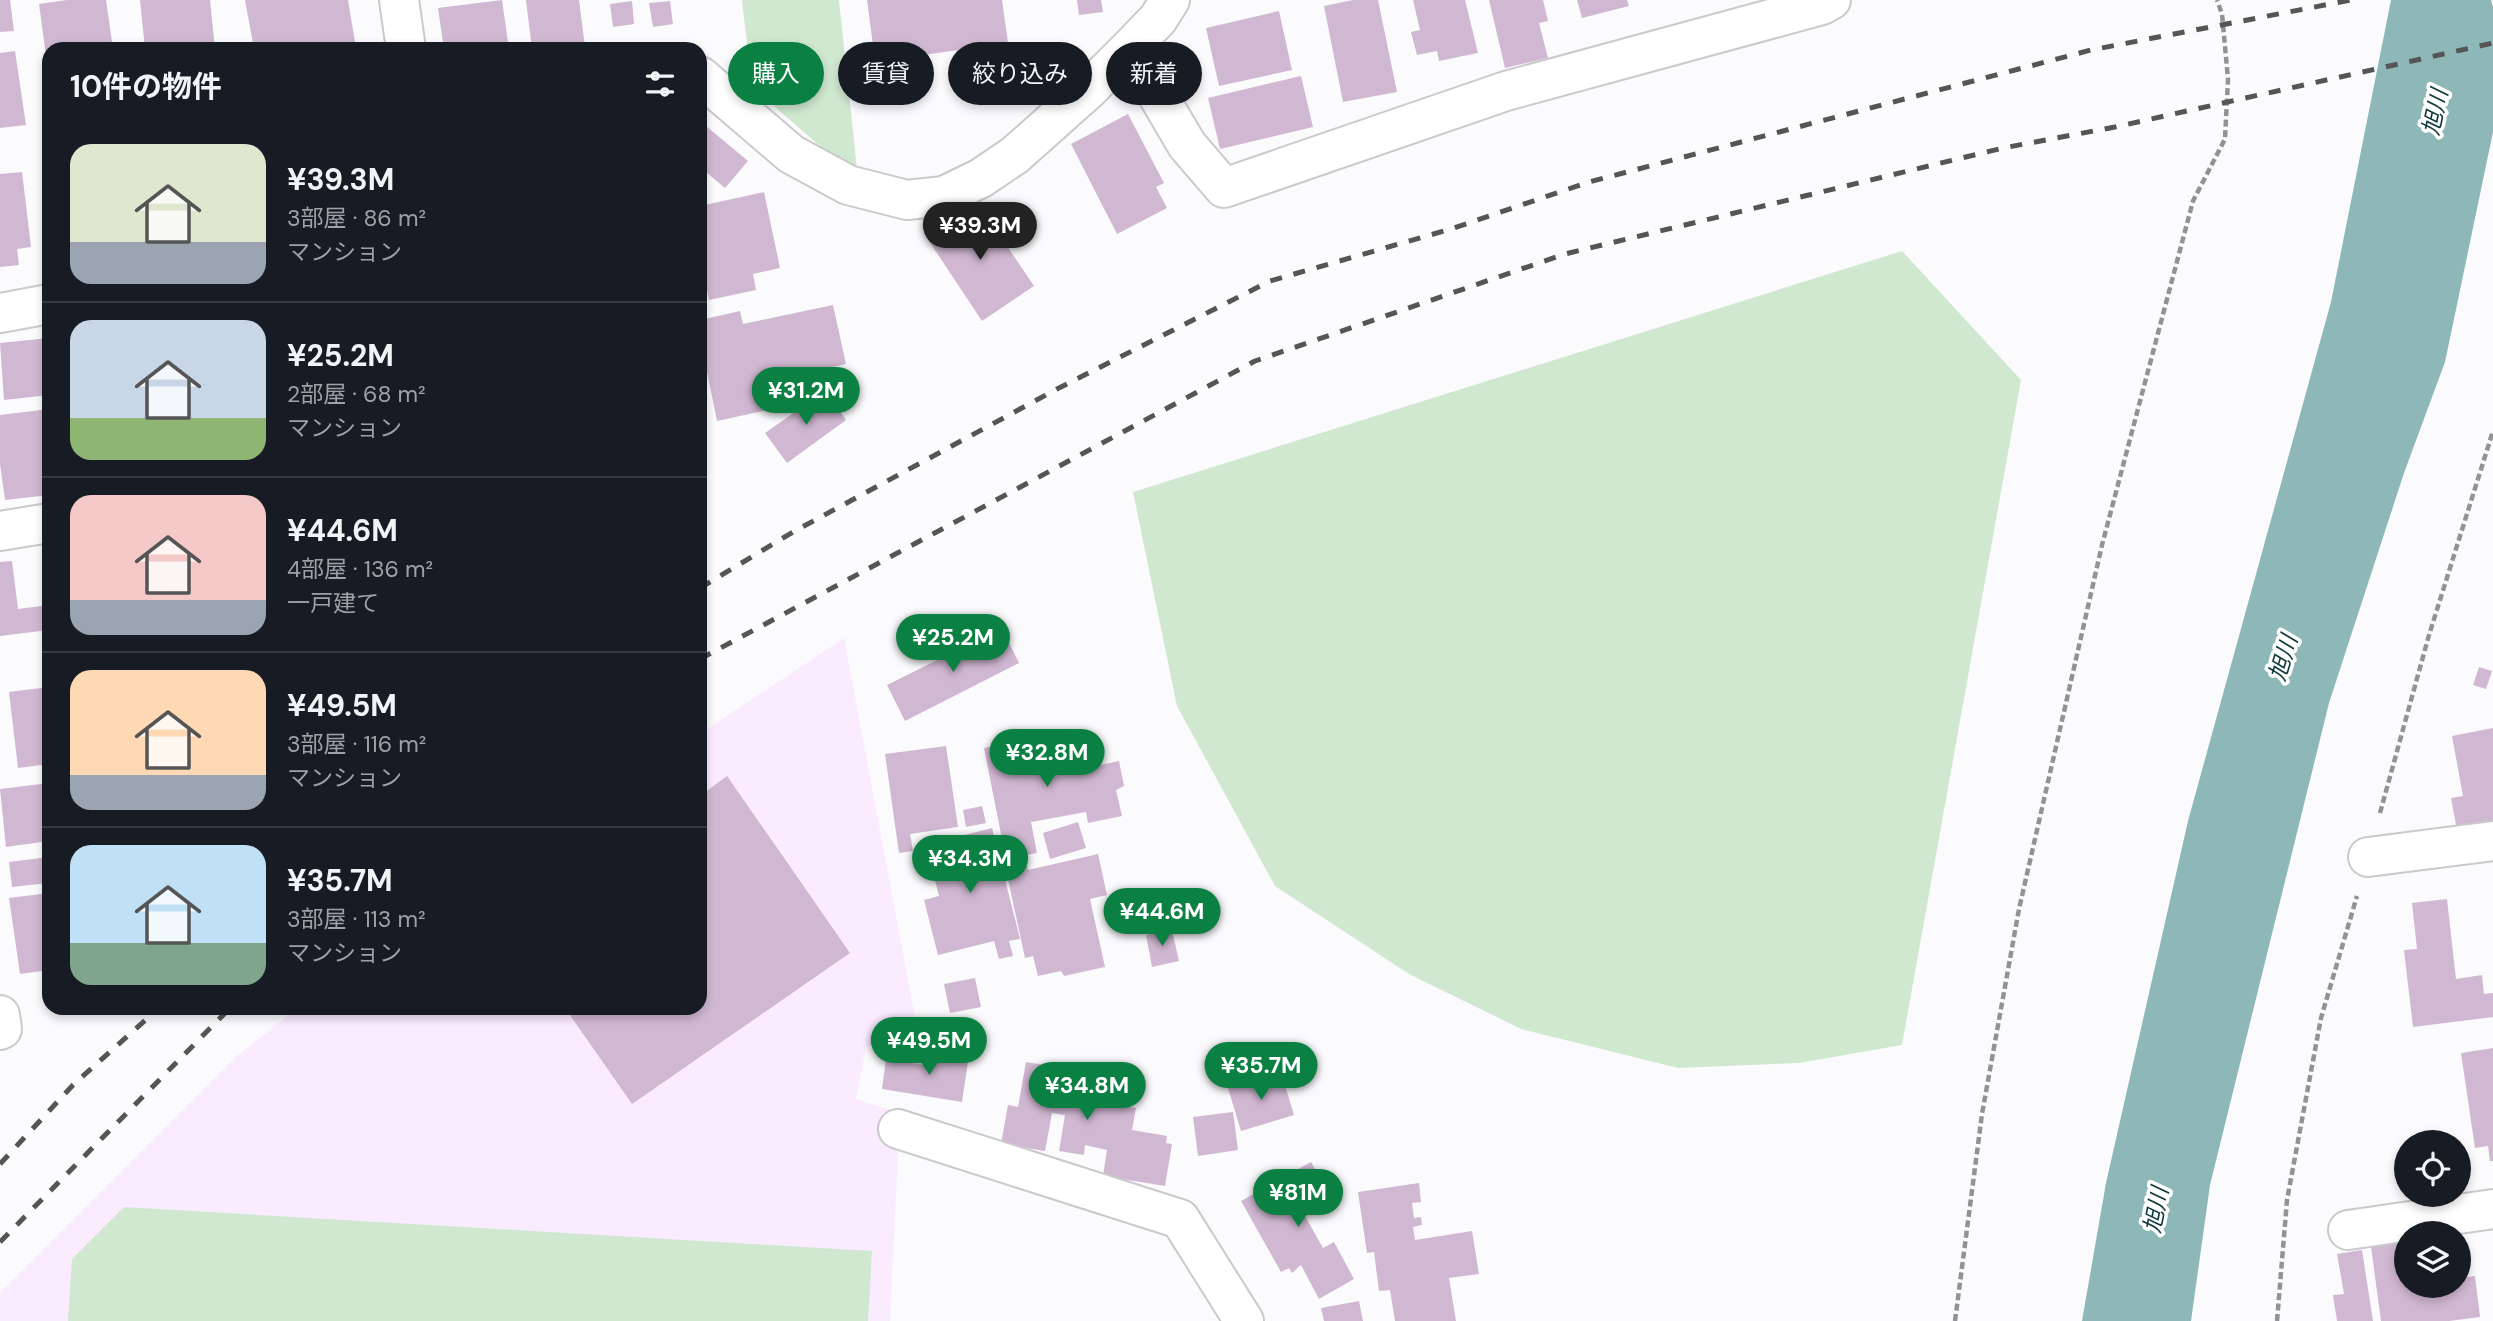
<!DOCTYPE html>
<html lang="ja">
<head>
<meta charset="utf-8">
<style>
	body { margin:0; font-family:"DM Sans","Noto Sans JP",sans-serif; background:#242831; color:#f1f3f6; height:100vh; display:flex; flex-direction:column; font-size:26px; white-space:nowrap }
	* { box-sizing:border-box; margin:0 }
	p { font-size:23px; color:#9ea1a6 }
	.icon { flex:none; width:38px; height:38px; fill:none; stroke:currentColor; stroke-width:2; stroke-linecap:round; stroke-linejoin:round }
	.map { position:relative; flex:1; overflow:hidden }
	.sheet { position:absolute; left:42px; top:42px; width:665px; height:973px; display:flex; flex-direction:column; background:#171b24; border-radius:21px; box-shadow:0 4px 10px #0003 }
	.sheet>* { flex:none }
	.hud { position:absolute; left:728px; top:42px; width:665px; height:63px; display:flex; gap:14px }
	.fabs { position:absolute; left:2394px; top:1130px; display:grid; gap:14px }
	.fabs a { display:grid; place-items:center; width:77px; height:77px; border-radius:50%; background:#171b24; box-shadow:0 4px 10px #0003; font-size:35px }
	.price { position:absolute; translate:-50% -60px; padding:0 16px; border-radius:24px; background:#0b8043; color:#fff; font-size:23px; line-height:46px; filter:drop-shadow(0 2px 4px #0008) }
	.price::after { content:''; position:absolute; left:50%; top:42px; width:21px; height:16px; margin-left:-10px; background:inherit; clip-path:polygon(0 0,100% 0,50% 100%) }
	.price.on { background:#222; color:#fff }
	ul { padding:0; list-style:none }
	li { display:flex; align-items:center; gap:21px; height:175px; padding:0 28px }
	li+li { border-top:2px solid #363941 }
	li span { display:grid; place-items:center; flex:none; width:196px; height:140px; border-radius:21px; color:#555 }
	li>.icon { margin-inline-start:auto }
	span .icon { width:84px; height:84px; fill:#fffc; stroke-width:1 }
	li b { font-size:30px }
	h2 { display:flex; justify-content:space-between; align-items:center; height:84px; padding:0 28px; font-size:30px }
	.tag { padding:0 24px; border-radius:32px; background:#171b24; box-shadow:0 4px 10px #0003; font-size:24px; line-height:63px }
	.tag.on { background:#0b8043; color:#fff }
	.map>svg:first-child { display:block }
	.education { fill:#faebfe }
	.green { fill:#d1e8d0 }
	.water { fill:#8eb8b8 }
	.building { fill:#d1b8d2 }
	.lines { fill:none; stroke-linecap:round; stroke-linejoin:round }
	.street-casing { stroke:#cac9cc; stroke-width:42 }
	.path { stroke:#929193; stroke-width:4.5; stroke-dasharray:7 3.5; stroke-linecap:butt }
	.street { stroke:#fff; stroke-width:38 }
	.rail { stroke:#555556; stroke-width:5; stroke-dasharray:12 12; stroke-linecap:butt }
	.labels { text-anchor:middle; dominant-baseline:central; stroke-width:7; stroke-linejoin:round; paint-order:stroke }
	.water-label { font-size:23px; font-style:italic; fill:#103a3a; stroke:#fff }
</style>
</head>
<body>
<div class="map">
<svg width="2493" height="1321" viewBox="0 0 2493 1321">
	<rect width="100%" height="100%" fill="#fbfafd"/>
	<path class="education" d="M 844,638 L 917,1028 L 866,1048 L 856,1099 L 900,1113 L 890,1321 L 0,1321 L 0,1293 L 237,1056 L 297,1008 L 700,1008 L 700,734 Z"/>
	<path class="green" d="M 742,0 L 839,0 L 857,169 L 844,167 L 752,87 Z
		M 1902,251 L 2021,380 L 1902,1045 L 1799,1063 L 1678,1068 L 1521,1029 L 1409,974 L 1275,886 L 1177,706 L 1133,492 Z
		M 124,1207 L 872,1251 L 868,1321 L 68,1321 L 72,1259 Z"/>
	<path class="water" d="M 2391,0 L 2491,0 L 2493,7 L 2493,132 L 2445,362 L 2404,473 L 2329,703 L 2210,1185 L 2191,1321 L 2082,1321 L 2106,1183 L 2188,821 L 2331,302 Z"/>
	<path class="building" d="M 0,0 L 10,0 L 14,31 L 0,32 Z
		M 67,0 L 106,0 L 113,49 L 49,49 L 47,63 L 39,4 Z
		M 140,0 L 210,0 L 215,49 L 145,49 Z
		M 245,0 L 348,0 L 356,48 L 254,49 Z
		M 502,0 L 509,49 L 444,49 L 438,8 Z
		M 526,0 L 579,0 L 585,47 L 532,49 Z
		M 867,0 L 1002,0 L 1008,43 L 916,56 L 917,63 L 876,68 Z
		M 1077,0 L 1101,0 L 1103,12 L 1079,15 Z
		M 1353,0 L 1378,0 L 1397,92 L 1343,102 L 1324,6 Z
		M 1413,0 L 1465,0 L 1478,53 L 1439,61 L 1437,51 L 1417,55 L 1411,32 L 1420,30 Z
		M 1489,0 L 1543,0 L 1548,21 L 1539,23 L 1548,58 L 1505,68 Z
		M 1577,0 L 1627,0 L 1629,6 L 1582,18 Z
		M 632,1 L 634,24 L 613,27 L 610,4 Z
		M 670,1 L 673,24 L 653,27 L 649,3 Z
		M 1279,11 L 1292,70 L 1219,86 L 1206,28 Z
		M 15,51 L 26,125 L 0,128 L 0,53 Z
		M 1301,76 L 1313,127 L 1220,149 L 1208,98 Z
		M 1128,114 L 1164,183 L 1156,187 L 1167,208 L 1117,234 L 1071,144 Z
		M 700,121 L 748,161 L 725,188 L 700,167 Z
		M 22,172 L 31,247 L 17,249 L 19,265 L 0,267 L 0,174 Z
		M 764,192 L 780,268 L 753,274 L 756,290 L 709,300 L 700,258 L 700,206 Z
		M 978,203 L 1034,286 L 982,321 L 927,238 Z
		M 833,305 L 846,364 L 767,381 L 772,409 L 717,421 L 700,337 L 700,320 L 740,311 L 743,324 Z
		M 49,338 L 49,395 L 4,400 L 0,343 Z
		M 825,391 L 846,420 L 787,463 L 765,433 Z
		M 49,409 L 49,495 L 5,500 L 0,464 L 0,415 Z
		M 12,561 L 18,609 L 49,605 L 49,630 L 0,636 L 0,562 Z
		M 1002,628 L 1019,663 L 905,721 L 887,685 Z
		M 2479,667 L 2492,671 L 2486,689 L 2473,685 Z
		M 49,687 L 49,764 L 18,768 L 9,692 Z
		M 2493,728 L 2493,824 L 2457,830 L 2451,798 L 2463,796 L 2452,736 Z
		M 1055,734 L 1061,761 L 1093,754 L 1096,766 L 1119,761 L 1124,786 L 1116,790 L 1122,816 L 1088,823 L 1086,812 L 1031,822 L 1037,853 L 1006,859 L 984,748 Z
		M 946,746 L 958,827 L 910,834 L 913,851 L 899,853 L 885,754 Z
		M 727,776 L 850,953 L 632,1104 L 565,1008 L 700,1008 L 700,796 Z
		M 49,783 L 49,841 L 6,847 L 0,789 Z
		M 982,806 L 986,823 L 966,827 L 963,810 Z
		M 1078,822 L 1086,848 L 1050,859 L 1043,833 Z
		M 992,828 L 1020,939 L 1009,941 L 1013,956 L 999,959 L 994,941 L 938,955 L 924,900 L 939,896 L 926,845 Z
		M 1098,854 L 1107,895 L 1090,899 L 1105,967 L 1064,976 L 1061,971 L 1038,976 L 1033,956 L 1025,958 L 1006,870 L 1027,865 L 1028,870 Z
		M 49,857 L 49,883 L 12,887 L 9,862 Z
		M 49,893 L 49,970 L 20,974 L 9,898 Z
		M 2447,899 L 2456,979 L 2482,975 L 2484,994 L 2493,993 L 2493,1017 L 2413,1027 L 2404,950 L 2417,949 L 2412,903 Z
		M 1172,930 L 1179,961 L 1152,967 L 1146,935 Z
		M 975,978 L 981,1007 L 950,1013 L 944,984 Z
		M 2493,1048 L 2493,1161 L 2490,1161 L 2488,1146 L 2475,1148 L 2461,1053 Z
		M 934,1050 L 969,1055 L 962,1102 L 882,1089 L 886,1059 L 931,1066 Z
		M 1026,1062 L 1134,1080 L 1129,1107 L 1136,1108 L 1132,1130 L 1167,1136 L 1166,1143 L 1172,1144 L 1165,1186 L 1103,1176 L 1107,1150 L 1085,1145 L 1084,1155 L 1059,1151 L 1065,1115 L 1052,1113 L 1045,1151 L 1001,1144 L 1008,1105 L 1018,1107 Z
		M 1281,1072 L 1294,1115 L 1241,1131 L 1228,1088 Z
		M 1233,1112 L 1238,1150 L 1198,1156 L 1193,1117 Z
		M 1311,1162 L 1333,1200 L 1305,1216 L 1323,1248 L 1334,1242 L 1354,1279 L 1319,1299 L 1301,1265 L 1292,1273 L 1289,1268 L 1281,1272 L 1241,1201 Z
		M 1419,1183 L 1421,1202 L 1412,1203 L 1414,1218 L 1421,1217 L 1422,1225 L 1413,1227 L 1415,1240 L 1472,1231 L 1479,1274 L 1449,1278 L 1456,1321 L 1395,1321 L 1390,1290 L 1379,1291 L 1374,1252 L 1367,1253 L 1358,1192 Z
		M 2406,1234 L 2406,1286 L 2459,1286 L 2459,1278 L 2475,1276 L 2480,1317 L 2449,1321 L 2381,1321 L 2370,1239 Z
		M 2362,1250 L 2373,1321 L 2337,1321 L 2333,1295 L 2344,1294 L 2337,1254 Z
		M 1359,1301 L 1363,1321 L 1324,1321 L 1321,1308 Z"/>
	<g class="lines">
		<defs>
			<path id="street" d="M 399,0 L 406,49
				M 1130,48 L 1187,145 L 1224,188 L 1506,91 L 1822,5 L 1831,0
				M 700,76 L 791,154 L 848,185 L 907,200 L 944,196 L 981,178 L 1015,155 L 1089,89 L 1130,48 L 1158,19 L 1170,0
				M 0,313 L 49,304
				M 0,531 L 49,523
				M 2368,857 L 2493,841
				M 0,1015 L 2,1029 L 0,1030
				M 898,1129 L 1180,1219 L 1244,1321
				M 2348,1230 L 2493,1209"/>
		</defs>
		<use href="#street" class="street-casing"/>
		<path class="path" d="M 2380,813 L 2429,635 L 2493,431
			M 1955,1321 L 1982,1114 L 2019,909 L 2102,545 L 2193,201 L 2225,139 L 2228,79 L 2222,14 L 2217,0
			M 2277,1321 L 2287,1200 L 2321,1018 L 2357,896"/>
		<use href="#street" class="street"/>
		<path class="rail" d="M 700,588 L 793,532 L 1057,389 L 1270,281 L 1451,229 L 1589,182 L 2091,50 L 2351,0
			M 700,659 L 1255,361 L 1565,254 L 2003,148 L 2115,127 L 2493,43
			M 0,1164 L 73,1085 L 159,1008
			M 0,1242 L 230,1008"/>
	</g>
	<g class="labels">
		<g class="water-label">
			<text transform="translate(2435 112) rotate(-78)">旭川</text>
			<text transform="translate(2283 658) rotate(-73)">旭川</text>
			<text transform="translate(2156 1210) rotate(-79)">旭川</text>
		</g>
	</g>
</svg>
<div class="fabs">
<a><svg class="icon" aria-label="locate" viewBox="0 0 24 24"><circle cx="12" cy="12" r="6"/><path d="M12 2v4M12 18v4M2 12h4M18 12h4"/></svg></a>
<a><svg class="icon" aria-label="layers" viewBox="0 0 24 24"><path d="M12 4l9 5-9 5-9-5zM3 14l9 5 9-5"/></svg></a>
</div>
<b class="price on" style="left:980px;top:262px">¥39.3M</b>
<b class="price" style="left:806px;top:427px">¥31.2M</b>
<b class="price" style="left:953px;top:674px">¥25.2M</b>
<b class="price" style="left:1047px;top:789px">¥32.8M</b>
<b class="price" style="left:970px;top:895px">¥34.3M</b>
<b class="price" style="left:1162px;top:948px">¥44.6M</b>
<b class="price" style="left:929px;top:1077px">¥49.5M</b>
<b class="price" style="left:1261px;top:1102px">¥35.7M</b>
<b class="price" style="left:1087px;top:1122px">¥34.8M</b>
<b class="price" style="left:1298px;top:1229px">¥81M</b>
<div class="hud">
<a class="tag on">購入</a>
<a class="tag">賃貸</a>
<a class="tag">絞り込み</a>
<a class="tag">新着</a>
</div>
<section class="sheet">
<h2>10件の物件<svg class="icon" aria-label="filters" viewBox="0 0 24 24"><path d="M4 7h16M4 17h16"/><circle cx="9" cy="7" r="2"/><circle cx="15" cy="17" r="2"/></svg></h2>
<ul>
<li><span style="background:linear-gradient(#dfe7d0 70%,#9aa5b1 0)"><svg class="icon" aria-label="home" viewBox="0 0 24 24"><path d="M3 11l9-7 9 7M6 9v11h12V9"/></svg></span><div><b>¥39.3M</b><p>3部屋 · 86 m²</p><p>マンション</p></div></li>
<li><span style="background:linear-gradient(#c9d6e8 70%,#8fb573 0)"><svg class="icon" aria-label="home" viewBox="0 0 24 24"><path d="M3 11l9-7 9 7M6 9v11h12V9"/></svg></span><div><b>¥25.2M</b><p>2部屋 · 68 m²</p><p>マンション</p></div></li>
<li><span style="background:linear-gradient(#f6c9c9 75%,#9aa5b1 0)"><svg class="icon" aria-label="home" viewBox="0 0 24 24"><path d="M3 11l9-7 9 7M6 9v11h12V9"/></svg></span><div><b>¥44.6M</b><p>4部屋 · 136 m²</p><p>一戸建て</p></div></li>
<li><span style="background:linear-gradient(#ffd9b3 75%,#9aa5b1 0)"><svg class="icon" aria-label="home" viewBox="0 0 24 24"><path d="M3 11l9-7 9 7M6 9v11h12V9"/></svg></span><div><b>¥49.5M</b><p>3部屋 · 116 m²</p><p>マンション</p></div></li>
<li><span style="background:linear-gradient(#bfe0f5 70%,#7fa58c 0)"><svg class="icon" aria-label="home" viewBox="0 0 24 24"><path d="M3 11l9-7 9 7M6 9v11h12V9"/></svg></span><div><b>¥35.7M</b><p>3部屋 · 113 m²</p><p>マンション</p></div></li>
</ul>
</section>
</div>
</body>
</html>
